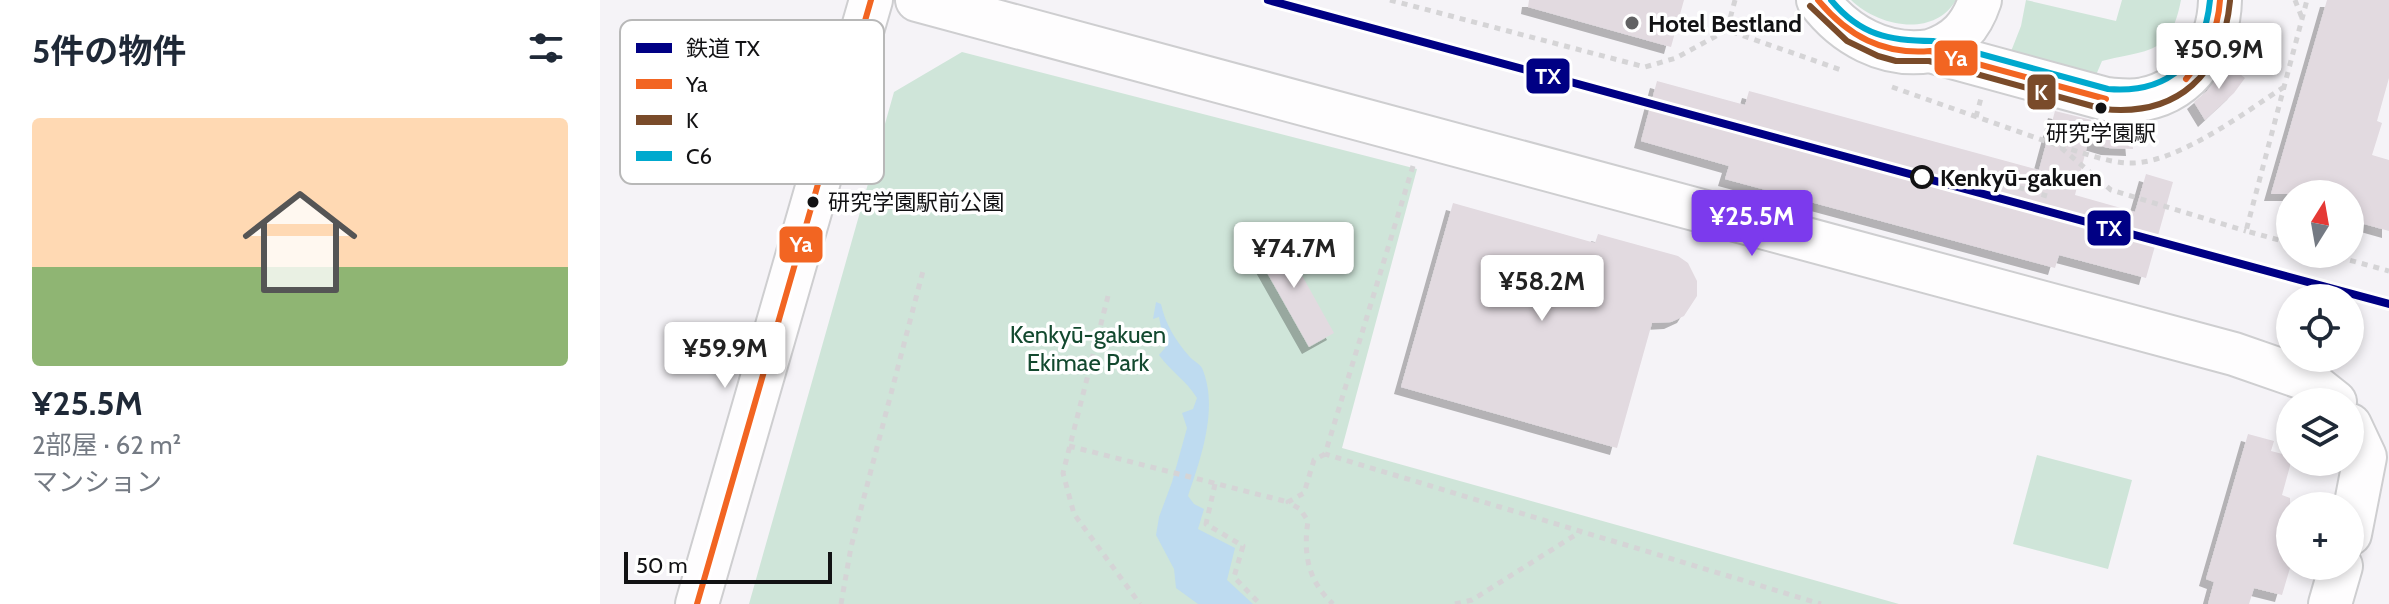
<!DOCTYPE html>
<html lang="ja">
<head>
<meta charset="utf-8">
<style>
	body { margin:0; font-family:Cabin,"Noto Sans JP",sans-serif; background:#f6f6f7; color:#1f2937; height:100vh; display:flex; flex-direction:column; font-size:30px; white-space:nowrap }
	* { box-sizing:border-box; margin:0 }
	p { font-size:26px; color:#747a83 }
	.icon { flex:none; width:44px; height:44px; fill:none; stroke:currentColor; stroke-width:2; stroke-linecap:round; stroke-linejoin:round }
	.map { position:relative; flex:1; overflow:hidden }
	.drawer { display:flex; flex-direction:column; background:#fff; width:600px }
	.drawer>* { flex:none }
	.needle { width:52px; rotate:11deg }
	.controls { position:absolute; left:1676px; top:180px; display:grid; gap:16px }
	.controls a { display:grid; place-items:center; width:88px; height:88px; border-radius:50%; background:#fff; box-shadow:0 4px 12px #0003; font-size:40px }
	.scale { position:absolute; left:24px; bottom:20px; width:208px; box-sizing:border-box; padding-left:8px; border:4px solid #121214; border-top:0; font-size:22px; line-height:28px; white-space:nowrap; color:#121214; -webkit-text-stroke:6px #fff; paint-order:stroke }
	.price { position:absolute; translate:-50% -68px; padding:0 18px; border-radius:8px; background:#fff; color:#222; font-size:26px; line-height:52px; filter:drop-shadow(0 2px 4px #0008) }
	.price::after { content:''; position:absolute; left:50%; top:48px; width:24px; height:18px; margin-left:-12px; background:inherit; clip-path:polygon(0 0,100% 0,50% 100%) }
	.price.selected { background:#7c3aed; color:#fff }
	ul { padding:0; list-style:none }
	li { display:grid; align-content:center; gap:16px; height:424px; padding:0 32px }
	li span { display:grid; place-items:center; height:248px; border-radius:8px; color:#555 }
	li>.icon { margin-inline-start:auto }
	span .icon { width:144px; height:144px; fill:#fffc; stroke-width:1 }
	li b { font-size:34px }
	h2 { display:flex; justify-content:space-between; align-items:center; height:96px; padding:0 32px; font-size:34px }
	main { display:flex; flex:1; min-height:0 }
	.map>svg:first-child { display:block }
	.green { fill:#cfe5d9 }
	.water { fill:#bedbf0 }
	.building { fill:#e2dae0; filter:url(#shadow) }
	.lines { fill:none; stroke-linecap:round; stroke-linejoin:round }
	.secondary-casing { stroke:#ceced0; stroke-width:46 }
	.path { stroke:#d5d4d6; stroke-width:5; stroke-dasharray:6 6; stroke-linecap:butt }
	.secondary { stroke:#fefdfe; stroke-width:42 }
	.bus-1-casing { stroke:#fff; stroke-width:12 }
	.bus-2-casing { stroke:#fff; stroke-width:12 }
	.bus-3-casing { stroke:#fff; stroke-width:12 }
	.bus-1 { stroke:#f26522; stroke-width:6 }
	.bus-2 { stroke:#7a4b2a; stroke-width:6 }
	.bus-3 { stroke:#00a9ce; stroke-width:6 }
	.rail-1-casing { stroke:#fff; stroke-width:14 }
	.rail-1 { stroke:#000084; stroke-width:8 }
	.poi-dot { fill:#616163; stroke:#fff; stroke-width:3 }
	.bus-dot { fill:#121214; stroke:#fff; stroke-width:3 }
	.stop-dot { fill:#fff; stroke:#121214; stroke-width:4 }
	.labels { text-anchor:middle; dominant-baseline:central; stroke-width:7; stroke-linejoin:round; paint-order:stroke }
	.bus-label { font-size:22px; fill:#121214; stroke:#fff }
	.poi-label { font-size:24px; font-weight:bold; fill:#121214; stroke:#fff; text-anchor:start }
	.stop-label { font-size:24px; font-weight:bold; fill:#121214; stroke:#fff; text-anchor:start }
	.park-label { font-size:24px; fill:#13492f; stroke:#fff }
	.key { fill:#fff; stroke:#b8b8b8; stroke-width:2 }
	.key-label { font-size:22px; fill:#121214 }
	.line-badge { stroke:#fff; stroke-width:3 }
	.badge-label { font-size:22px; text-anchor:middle; font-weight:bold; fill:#fff }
</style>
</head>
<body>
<main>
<section class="drawer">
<h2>5件の物件<svg class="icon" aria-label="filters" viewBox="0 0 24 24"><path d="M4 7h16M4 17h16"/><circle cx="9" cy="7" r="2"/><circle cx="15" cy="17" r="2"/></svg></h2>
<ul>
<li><span style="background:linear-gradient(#ffd9b3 60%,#8fb573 0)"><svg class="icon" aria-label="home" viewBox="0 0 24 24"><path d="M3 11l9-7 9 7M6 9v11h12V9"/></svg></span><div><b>¥25.5M</b><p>2部屋 · 62 m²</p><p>マンション</p></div></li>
</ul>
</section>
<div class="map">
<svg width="1789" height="604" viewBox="0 0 1789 604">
	<defs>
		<filter id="shadow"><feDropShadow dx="-7" dy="7" stdDeviation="0" flood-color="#0004"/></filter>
	</defs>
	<rect width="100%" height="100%" fill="#f5f3f7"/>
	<path class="green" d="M 1251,0 L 1356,0 C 1334,38 1279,27 1251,0 Z
		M 1426,0 L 1516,21 L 1522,0 L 1581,0 C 1570,56 1549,49 1502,61 L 1496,75 L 1408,59 L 1421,26 Z
		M 362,52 L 817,169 L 742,448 L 1299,604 L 149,604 L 294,92 Z
		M 1437,455 L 1532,480 L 1508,569 L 1413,544 Z"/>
	<path class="water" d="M 556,302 L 561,304 C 565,323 575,340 589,356 C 592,360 600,364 602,368 C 619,407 601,458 588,496 L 594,504 L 604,509 L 598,529 L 635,548 L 627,580 L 653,604 L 598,604 L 576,588 L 574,569 L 556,535 L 559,517 L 572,482 L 587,428 L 582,413 L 593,409 L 597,398 C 586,380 571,372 559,355 L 565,348 L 559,317 L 553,319 Z"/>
	<path class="building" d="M 929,0 L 1084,0 L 1071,47 L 928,7 Z
		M 1727,0 L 1789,0 L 1789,78 L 1777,121 L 1782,123 L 1772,155 L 1789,160 L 1789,231 L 1750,220 L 1750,194 L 1671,194 Z
		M 1627,64 L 1645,78 L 1634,93 L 1605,120 L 1594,102 L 1607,91 Z
		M 1057,81 L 1145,105 L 1149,91 L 1439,170 L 1455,111 L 1504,123 L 1531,125 L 1533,149 L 1508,148 L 1488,142 L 1475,195 L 1535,212 L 1546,174 L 1573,182 L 1546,278 L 1459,255 L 1455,268 L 1125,179 L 1129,166 L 1041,141 Z
		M 853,203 L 995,243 L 998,234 L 1078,256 L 1088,263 L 1097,281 L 1097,296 L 1084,316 L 1071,322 L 1052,323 L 1017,448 L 801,387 Z
		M 679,234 L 734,333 L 709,347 L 653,248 Z
		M 1648,434 L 1674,441 L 1671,451 L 1690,456 L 1690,466 L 1682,495 L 1690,498 L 1690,568 L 1682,595 L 1654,588 L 1649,604 L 1608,604 L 1614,582 L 1606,579 Z"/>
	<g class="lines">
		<defs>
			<path id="secondary" d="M 317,0 L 1634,354 L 1706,379 L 1735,402
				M 1218,0 C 1244,35 1285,58 1330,51 L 1506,99 C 1519,100 1532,102 1544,99 C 1591,90 1619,45 1620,0
				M 1330,51 C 1357,42 1371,27 1380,0
				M 1750,425 L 1765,457 L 1750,534
				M 97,604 L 271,0
				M 1730,604 L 1741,566"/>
		</defs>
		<use href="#secondary" class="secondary-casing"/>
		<path class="path" d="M 790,0 L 1045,67 L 1076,58 L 1127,30
			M 1135,0 L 1127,30 L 1244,71
			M 1695,0 L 1702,18
			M 1292,87 L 1459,146 L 1511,190 L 1646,231
			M 1376,117 L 1381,98
			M 1460,146 C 1481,152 1506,162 1528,163 C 1576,165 1645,112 1684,87
			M 813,166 L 725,454 L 1221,604
			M 1384,177 L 1447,196
			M 1690,243 L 1646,231 L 1707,0
			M 1727,254 L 1789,271
			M 508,296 L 463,473 L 474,514 L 540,604
			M 469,446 L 688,502
			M 725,454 L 714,460 L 704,493 L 688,502 L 700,509 L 708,521 C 703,554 708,581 733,604
			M 615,484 L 606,524 L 643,546 L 634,577 L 660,604
			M 241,604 L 251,547 L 323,271
			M 855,604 L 872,600 L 980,532"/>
		<use href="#secondary" class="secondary"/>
		<defs>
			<path id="bus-1" d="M 1218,0 C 1248,36 1283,55 1330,51 L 1506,99
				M 1586,79 C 1606,55 1618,31 1620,0
				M 97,604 L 271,0"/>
			<path id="bus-2" d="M 1210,6 L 1247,41 L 1278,56 L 1296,61 L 1329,61 L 1503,109 C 1578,117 1623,74 1630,1"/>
			<path id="bus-3" d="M 1231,0 C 1260,35 1289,41 1333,41 L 1508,89 C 1569,94 1604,61 1610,0"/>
		</defs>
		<use href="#bus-1" class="bus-1-casing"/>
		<use href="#bus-2" class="bus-2-casing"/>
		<use href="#bus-3" class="bus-3-casing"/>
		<use href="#bus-1" class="bus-1"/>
		<use href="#bus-2" class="bus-2"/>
		<use href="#bus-3" class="bus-3"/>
		<defs>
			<path id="rail-1" d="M 668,0 L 1789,304"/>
		</defs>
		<use href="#rail-1" class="rail-1-casing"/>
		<use href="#rail-1" class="rail-1"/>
	</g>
	<circle class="poi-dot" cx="1032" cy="23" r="8"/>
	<g class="bus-dot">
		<circle cx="1501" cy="108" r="7"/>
		<circle cx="213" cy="202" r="7"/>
	</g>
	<circle class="stop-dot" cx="1322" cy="177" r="10"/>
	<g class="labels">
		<g class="bus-label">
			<text x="1501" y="133">研究学園駅</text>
			<text x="228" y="202" text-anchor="start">研究学園駅前公園</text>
		</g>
		<g class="poi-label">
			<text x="1048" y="23">Hotel Bestland</text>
		</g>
		<g class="stop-label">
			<text x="1340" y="177">Kenkyū-gakuen</text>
		</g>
		<g class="park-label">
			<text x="488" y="334">Kenkyū-gakuen<tspan x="488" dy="28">Ekimae Park</tspan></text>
		</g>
	</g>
	<rect x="20" y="20" width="264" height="164" rx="12" class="key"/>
	<rect x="36" y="43" width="36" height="10" fill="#000084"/>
	<rect x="36" y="79" width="36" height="10" fill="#f26522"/>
	<rect x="36" y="115" width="36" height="10" fill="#7a4b2a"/>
	<rect x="36" y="151" width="36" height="10" fill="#00a9ce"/>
	<g class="key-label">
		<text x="86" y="56">鉄道 TX</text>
		<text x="86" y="92">Ya</text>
		<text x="86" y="128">K</text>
		<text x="86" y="164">C6</text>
	</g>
	<g class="line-badge">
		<rect x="1333" y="39" width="46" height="38" rx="8" fill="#f26522"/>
		<rect x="925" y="57" width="46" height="38" rx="8" fill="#000084"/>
		<rect x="1426" y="73" width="31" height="38" rx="8" fill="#7a4b2a"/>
		<rect x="1486" y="209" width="46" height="38" rx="8" fill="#000084"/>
		<rect x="178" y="225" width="46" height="39" rx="8" fill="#f26522"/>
	</g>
	<g class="badge-label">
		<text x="1356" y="66">Ya</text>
		<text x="948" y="84">TX</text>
		<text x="1441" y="100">K</text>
		<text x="1509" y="236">TX</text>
		<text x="201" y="252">Ya</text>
	</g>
</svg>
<div class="controls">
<a><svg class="needle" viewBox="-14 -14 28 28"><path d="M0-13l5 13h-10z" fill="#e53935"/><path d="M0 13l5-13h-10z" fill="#747a83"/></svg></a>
<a><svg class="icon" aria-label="locate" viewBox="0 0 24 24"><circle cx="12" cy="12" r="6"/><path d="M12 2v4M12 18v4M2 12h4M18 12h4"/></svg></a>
<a><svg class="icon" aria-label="layers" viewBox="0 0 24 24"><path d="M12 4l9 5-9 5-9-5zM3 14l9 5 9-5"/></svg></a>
<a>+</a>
</div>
<div class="scale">50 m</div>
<b class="price" style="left:1619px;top:91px">¥50.9M</b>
<b class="price selected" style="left:1152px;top:258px">¥25.5M</b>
<b class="price" style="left:694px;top:290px">¥74.7M</b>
<b class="price" style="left:942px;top:323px">¥58.2M</b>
<b class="price" style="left:125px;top:390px">¥59.9M</b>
</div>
</main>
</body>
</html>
